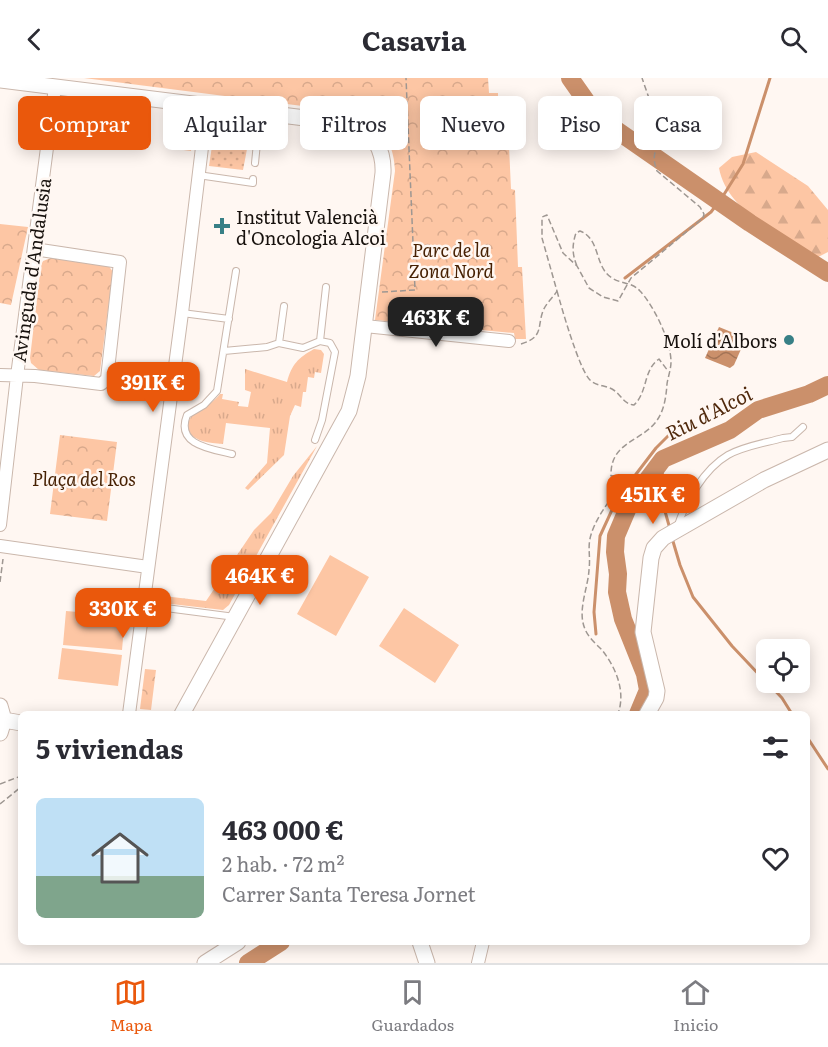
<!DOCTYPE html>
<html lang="es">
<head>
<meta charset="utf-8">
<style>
	body { margin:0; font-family:Literata,serif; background:#f7f7f7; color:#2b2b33; height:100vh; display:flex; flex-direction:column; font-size:22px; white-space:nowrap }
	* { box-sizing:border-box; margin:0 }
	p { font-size:20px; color:#7c7c81 }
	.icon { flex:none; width:33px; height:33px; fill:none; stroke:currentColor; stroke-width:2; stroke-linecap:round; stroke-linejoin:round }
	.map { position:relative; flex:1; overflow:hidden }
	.sheet { position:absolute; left:18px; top:633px; width:792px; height:234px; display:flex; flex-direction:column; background:#fff; border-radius:9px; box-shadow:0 3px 15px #0003 }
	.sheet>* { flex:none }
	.banner { position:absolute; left:18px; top:18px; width:792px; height:54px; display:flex; gap:12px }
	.controls { position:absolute; left:756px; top:561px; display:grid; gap:12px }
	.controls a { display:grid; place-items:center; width:54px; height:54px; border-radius:9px; background:#fff; box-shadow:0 3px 15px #0003; font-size:30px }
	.price { position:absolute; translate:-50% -51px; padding:0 14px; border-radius:12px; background:#ea580c; color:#fff; font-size:20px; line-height:39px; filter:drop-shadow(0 2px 3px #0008) }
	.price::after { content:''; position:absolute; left:50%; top:36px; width:18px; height:14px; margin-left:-9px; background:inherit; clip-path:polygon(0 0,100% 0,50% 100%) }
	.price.current { background:#222; color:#fff }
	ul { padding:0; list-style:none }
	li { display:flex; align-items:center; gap:18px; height:150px; padding:0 18px }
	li+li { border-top:2px solid #e1e1e2 }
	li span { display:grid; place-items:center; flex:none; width:168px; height:120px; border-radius:9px; color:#555 }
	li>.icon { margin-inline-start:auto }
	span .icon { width:72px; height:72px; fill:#fffc; stroke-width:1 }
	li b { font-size:26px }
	h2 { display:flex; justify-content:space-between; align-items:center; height:72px; padding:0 18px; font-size:26px }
	.chip { padding:0 21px; border-radius:9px; background:#fff; box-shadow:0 3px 15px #0003; font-size:21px; line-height:54px }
	.chip.current { background:#ea580c; color:#fff }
	header { display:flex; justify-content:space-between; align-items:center; height:78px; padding:0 18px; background:#fff; font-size:27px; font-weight:700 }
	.tab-bar { display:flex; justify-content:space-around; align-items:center; height:84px; border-top:2px solid #e1e1e2; background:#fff; font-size:16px; color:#7c7c81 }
	.tab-bar a { display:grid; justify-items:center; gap:3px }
	.tab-bar .current { color:#ea580c }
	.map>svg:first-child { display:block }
	.grass { fill:url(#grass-tufts) }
	.forest { fill:url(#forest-firs) }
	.park { fill:url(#park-crowns) }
	.garden { fill:url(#garden-dots) }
	.pitch { fill:#fdc6a4 }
	.water { fill:url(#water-waves) }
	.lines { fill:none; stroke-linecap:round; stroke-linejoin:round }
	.stream { stroke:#cb906b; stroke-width:3 }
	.river { stroke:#cb906b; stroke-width:18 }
	.service-casing { stroke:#cab7ac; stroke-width:8 }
	.minor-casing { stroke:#cab7ac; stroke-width:14 }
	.tertiary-casing { stroke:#cab7ac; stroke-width:17 }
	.path { stroke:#9e9792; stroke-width:1.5; stroke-dasharray:6 3; stroke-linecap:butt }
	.service { stroke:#fff; stroke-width:6 }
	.minor { stroke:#fff; stroke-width:12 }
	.tertiary { stroke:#fff; stroke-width:15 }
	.poi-dot { fill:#388086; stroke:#fff7f2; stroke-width:2 }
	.labels { text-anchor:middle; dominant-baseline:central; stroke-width:5; stroke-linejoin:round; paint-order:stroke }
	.poi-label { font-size:18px; fill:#17110d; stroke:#fff7f2; text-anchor:start }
	.park-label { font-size:18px; font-style:italic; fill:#472103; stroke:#fff7f2 }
	.street-label { font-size:18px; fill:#17110d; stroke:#fff7f2 }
	.water-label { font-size:20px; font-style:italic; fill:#50290c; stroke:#fff7f2 }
</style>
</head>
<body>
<header><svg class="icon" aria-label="back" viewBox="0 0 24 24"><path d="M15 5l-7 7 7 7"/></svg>Casavia<svg class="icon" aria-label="search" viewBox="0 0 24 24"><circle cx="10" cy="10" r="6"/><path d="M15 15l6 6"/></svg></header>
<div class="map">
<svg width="828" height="885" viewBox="0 0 828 885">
	<defs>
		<pattern id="grass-tufts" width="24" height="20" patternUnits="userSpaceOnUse" patternTransform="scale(1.5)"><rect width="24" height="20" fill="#fdc6a4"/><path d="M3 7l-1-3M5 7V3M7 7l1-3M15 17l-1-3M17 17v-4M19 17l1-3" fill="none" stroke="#d8a98c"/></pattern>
		<pattern id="forest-firs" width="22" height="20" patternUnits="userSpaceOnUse" patternTransform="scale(1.5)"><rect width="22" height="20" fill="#fdc6a4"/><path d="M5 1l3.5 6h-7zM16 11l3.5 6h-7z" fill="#d8a98c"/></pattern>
		<pattern id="park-crowns" width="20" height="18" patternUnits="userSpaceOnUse" patternTransform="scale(1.5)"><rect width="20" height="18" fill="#fdc6a4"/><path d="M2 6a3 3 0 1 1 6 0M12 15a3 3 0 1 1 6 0" fill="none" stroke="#d8a98c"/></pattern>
		<pattern id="garden-dots" width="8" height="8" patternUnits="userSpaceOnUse" patternTransform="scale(1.5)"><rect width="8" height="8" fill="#fdc6a4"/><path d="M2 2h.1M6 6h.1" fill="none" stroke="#d8a98c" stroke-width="1.8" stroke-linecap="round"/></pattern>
		<pattern id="water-waves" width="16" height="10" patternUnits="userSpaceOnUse" patternTransform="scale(1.5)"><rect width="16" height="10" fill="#cb906b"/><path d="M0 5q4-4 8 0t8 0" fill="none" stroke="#a47456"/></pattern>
	</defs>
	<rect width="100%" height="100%" fill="#fff7f2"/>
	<path class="grass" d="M 173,36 L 189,38 L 194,42 L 191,73 L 168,70 Z
		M 314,271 L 321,272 L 324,276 L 321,295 L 315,294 L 314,300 L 308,299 L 306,314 L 303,314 L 301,329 L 295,327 L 290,338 L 284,377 L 248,412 L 245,410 L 267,385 L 270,350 L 226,345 L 223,366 C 208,365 197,364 187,353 C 187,331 208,332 220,316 L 223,316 L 222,321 L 239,324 L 238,328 L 248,329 L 251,314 L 245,312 L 245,291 L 287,304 C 292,286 298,280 314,271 Z
		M 317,368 L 229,527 L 223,532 L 154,524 L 155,517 L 206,523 L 254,452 L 271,435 L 293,398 Z"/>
	<path class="forest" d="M 756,74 L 808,108 L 828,132 L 828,174 L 818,179 C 783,158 727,134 719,90 L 732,79 Z"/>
	<path class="park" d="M 84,0 L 488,0 L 489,15 L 498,15 L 498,24 L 507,25 L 511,111 L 515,112 L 518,189 L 522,189 L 526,261 L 515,261 L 514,255 L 375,242 L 395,93 C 394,58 375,38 341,33 Z
		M 0,146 L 28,149 L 11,227 L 0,225 Z
		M 51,180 L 108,187 L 113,194 L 100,293 L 94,298 L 39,292 L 31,285 L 30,280 L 41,187 L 43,183 Z
		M 60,357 L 117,364 L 107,443 L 50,436 Z
		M 145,591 L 156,592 L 151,632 L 140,631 Z"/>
	<path class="garden" d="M 216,41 L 252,45 L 243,92 L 209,88 Z"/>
	<path class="pitch" d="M 330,477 L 369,499 L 336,558 L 297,536 Z
		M 404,530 L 459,567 L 435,605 L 379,568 Z
		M 66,533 L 125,538 L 122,572 L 63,567 Z
		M 62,570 L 122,577 L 118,608 L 58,601 Z"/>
	<path class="water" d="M 719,249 L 746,260 L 734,287 L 730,290 L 705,280 Z"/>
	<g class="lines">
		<path class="stream" d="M 625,200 L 711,134 L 723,118 L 743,86 L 770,0
			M 663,381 L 661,419 L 670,451
			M 672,460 L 680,487 L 693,519 L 732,568 L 766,604
			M 596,556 L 594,534 L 600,458 L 617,421 L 656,370 L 676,350
			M 767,604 L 782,620 L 792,636
			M 807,659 L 828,691"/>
		<path class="river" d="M 570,0 L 591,30 L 609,47 L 750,145 L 828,195
			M 638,636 L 648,612 L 645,596 L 623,541 L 617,514 L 618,496 L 615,474 L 616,458 L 630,425 L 663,381 L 730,352 L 758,332 L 809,316 L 828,307
			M 248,885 L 281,864"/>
		<defs>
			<path id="service" d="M 255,85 L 260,35
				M 198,97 L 253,105 L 253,101
				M 284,228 L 279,265 L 303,270 L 320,263
				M 182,235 L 229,241
				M 224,273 L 267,269 L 279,265
				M 315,362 L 322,342 L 335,274 L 330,265 L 320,263 L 326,209
				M 232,376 C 211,371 175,367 187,337 L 204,327 L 217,313 L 236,193
				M 677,450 C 685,424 704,391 728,377 C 744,368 765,365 783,360 L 792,359 L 803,349
				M 143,527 L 235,539"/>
			<path id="minor" d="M 365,248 L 509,263
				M 0,297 L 35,298 L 101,306 L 107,301 L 120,184 L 34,171
				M 0,447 L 17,298 L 55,9
				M 0,468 L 148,489
				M 129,636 L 182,235 L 207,28
				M 478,885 L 483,864"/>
			<path id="tertiary" d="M 0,2 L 353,46 C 374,53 384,73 383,95 L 358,298 L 349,333 L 182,636
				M 0,628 L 4,642 L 0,655
				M 647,636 L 656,620 L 657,613 L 643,554 L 651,480 L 654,470 L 663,460 L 764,402 L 828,372
				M 4,642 L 21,645
				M 420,864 L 427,885
				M 205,885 L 238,864"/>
		</defs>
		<use href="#service" class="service-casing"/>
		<use href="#minor" class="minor-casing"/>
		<use href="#tertiary" class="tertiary-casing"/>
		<path class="path" d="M 577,188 C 572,176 572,167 576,155 L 580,153 C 601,161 594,189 612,200 C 621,206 632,204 640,213 C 654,228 671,263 671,284 C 671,291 668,299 667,306 C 666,320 664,334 655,345 C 639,364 610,365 611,398 L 623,397 L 624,401 C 614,418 600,433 593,451 C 586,468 591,475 589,492 C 588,510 577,533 585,551 C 588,559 596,566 602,572 C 616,590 626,613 618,636
			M 557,213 C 562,231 579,291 590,302 C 596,308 604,307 612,311 C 621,316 623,326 634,327 C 648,314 643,292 659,281 L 668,293
			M 382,214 L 415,212 L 406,0
			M 521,266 C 544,259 537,249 543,233 C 546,225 553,220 557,213 L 542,160 L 542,139 L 547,137 L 563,175 L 577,188 L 589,210 L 603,219 L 618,223 L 631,200 L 703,140 L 704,136 L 700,129 L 657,93 C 647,67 667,65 671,48 L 651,26 L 642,0
			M 0,504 L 3,481
			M 0,706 L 21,698
			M 0,726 L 21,709"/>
		<use href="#service" class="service"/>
		<use href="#minor" class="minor"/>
		<use href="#tertiary" class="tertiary"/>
	</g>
	<g class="poi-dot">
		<path d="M219 139h6v6h6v6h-6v6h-6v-6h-6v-6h6z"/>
		<circle cx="789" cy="262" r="6"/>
	</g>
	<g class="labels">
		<g class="poi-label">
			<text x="236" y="138">Institut Valencià<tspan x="236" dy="21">d'Oncologia Alcoi</tspan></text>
			<text x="777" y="262" text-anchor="end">Molí d'Albors</text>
		</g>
		<g class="park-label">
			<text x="451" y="171">Parc de la<tspan x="451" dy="21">Zona Nord</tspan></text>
			<text x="84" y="400">Plaça del Ros</text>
		</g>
		<g class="street-label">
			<text transform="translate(31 192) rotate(-82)">Avinguda d'Andalusia</text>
		</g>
		<g class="water-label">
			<text transform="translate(708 334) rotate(-27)">Riu d'Alcoi</text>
		</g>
	</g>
</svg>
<div class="controls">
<a><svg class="icon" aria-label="locate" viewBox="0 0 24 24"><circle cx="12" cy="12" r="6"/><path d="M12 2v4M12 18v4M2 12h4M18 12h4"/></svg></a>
</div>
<b class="price current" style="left:436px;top:270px">463K €</b>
<b class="price" style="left:153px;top:335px">391K €</b>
<b class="price" style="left:653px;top:447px">451K €</b>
<b class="price" style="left:260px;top:528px">464K €</b>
<b class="price" style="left:123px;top:561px">330K €</b>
<div class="banner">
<a class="chip current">Comprar</a>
<a class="chip">Alquilar</a>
<a class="chip">Filtros</a>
<a class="chip">Nuevo</a>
<a class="chip">Piso</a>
<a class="chip">Casa</a>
</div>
<section class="sheet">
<h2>5 viviendas<svg class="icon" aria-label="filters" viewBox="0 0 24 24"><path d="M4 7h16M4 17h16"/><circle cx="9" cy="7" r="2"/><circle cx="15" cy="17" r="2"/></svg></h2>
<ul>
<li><span style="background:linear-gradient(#bfe0f5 65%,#7fa58c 0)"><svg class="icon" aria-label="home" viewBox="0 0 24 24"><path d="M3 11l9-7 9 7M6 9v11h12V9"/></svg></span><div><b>463 000 €</b><p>2 hab. · 72 m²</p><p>Carrer Santa Teresa Jornet</p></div><svg class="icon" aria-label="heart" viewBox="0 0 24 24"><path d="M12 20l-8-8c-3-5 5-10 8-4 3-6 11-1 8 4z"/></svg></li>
</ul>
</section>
</div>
<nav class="tab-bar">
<a class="current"><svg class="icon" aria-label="map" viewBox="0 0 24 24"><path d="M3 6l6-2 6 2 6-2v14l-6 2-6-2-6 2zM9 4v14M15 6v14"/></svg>Mapa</a>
<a><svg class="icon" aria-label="saved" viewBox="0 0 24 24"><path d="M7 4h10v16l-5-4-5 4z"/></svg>Guardados</a>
<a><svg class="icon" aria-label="home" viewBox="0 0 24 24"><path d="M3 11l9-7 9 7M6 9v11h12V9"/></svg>Inicio</a>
</nav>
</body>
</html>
